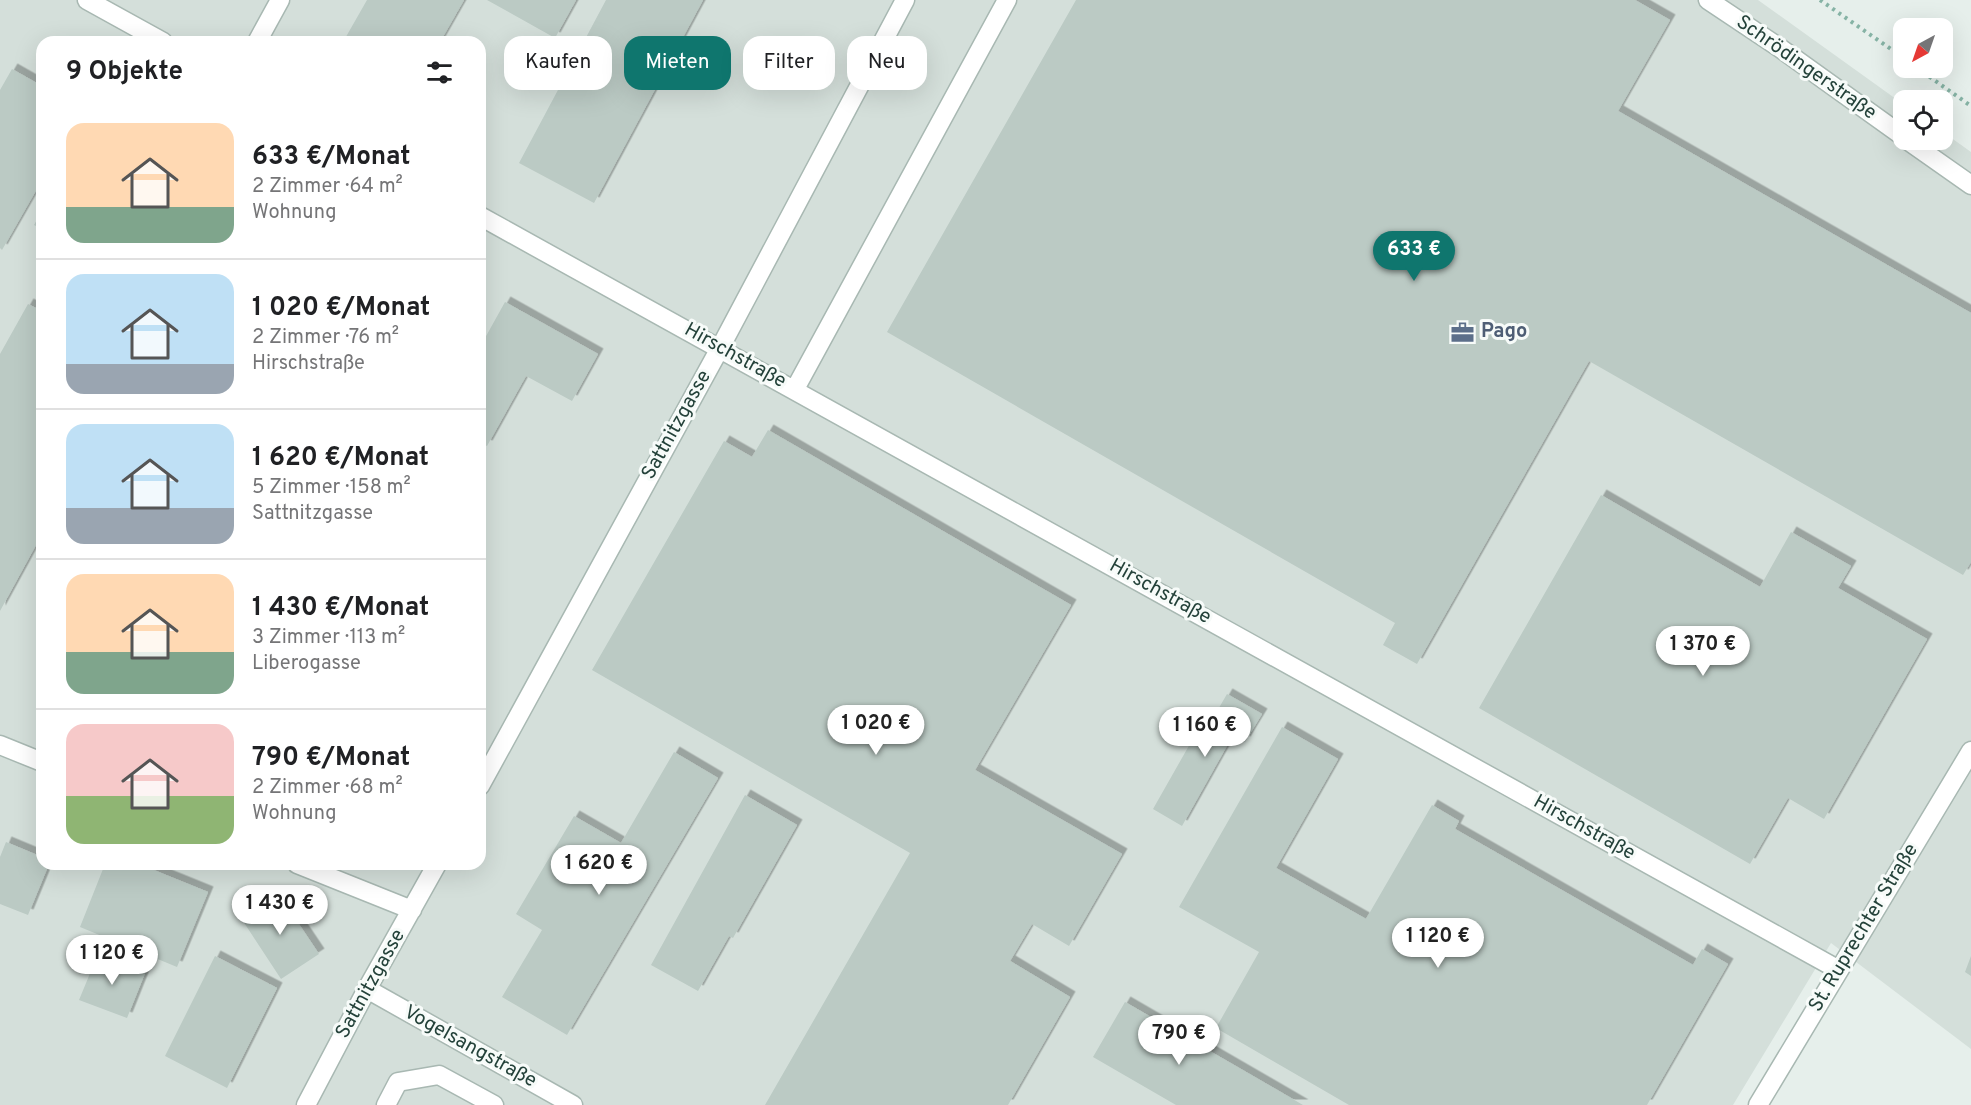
<!DOCTYPE html>
<html lang="de">
<head>
<meta charset="utf-8">
<style>
	body { margin:0; font-family:Overpass,sans-serif; background:#f2f2f2; color:#202124; height:100vh; display:flex; flex-direction:column; font-size:22px; white-space:nowrap }
	* { box-sizing:border-box; margin:0 }
	p { font-size:20px; color:#757577 }
	.icon { flex:none; width:33px; height:33px; fill:none; stroke:currentColor; stroke-width:2; stroke-linecap:round; stroke-linejoin:round }
	.map { position:relative; flex:1; overflow:hidden }
	.sheet { position:absolute; left:36px; top:36px; width:450px; height:834px; display:flex; flex-direction:column; background:#fff; border-radius:18px; box-shadow:0 6px 24px #0002 }
	.sheet>* { flex:none }
	.top-card { position:absolute; left:504px; top:36px; width:570px; height:54px; display:flex; gap:12px }
	.needle { width:39px; rotate:220deg }
	.fabs { position:absolute; left:1893px; top:18px; display:grid; gap:12px }
	.fabs a { display:grid; place-items:center; width:60px; height:60px; border-radius:12px; background:#fff; box-shadow:0 6px 24px #0002; font-size:30px }
	.price { position:absolute; translate:-50% -51px; padding:0 14px; border-radius:21px; background:#fff; color:#222; font-size:20px; line-height:39px; filter:drop-shadow(0 2px 3px #0008) }
	.price::after { content:''; position:absolute; left:50%; top:36px; width:18px; height:14px; margin-left:-9px; background:inherit; clip-path:polygon(0 0,100% 0,50% 100%) }
	.price.selected { background:#0f766e; color:#fff }
	ul { padding:0; list-style:none }
	li { display:flex; align-items:center; gap:18px; height:150px; padding:0 30px }
	li+li { border-top:2px solid #e0e0e0 }
	li span { display:grid; place-items:center; flex:none; width:168px; height:120px; border-radius:18px; color:#555 }
	li>.icon { margin-inline-start:auto }
	span .icon { width:72px; height:72px; fill:#fffc; stroke-width:1 }
	li b { font-size:26px }
	h2 { display:flex; justify-content:space-between; align-items:center; height:72px; padding:0 30px; font-size:26px }
	.tag { padding:0 21px; border-radius:18px; background:#fff; box-shadow:0 6px 24px #0002; font-size:21px; line-height:54px }
	.tag.selected { background:#0f766e; color:#fff }
	.map>svg:first-child { display:block }
	.built { fill:#d4dfda; fill-rule:evenodd }
	.building { fill:#bbcac4; filter:url(#shadow) }
	.lines { fill:none; stroke-linecap:round; stroke-linejoin:round }
	.minor-casing { stroke:#a8b8b2; stroke-width:21 }
	.path { stroke:#86b3a5; stroke-width:4; stroke-dasharray:3 4.5; stroke-linecap:butt }
	.minor { stroke:#fff; stroke-width:18 }
	.labels { text-anchor:middle; dominant-baseline:central; stroke-width:6; stroke-linejoin:round; paint-order:stroke }
	.street-label { font-size:20px; fill:#24423a; stroke:#f7fbf9 }
	.service-label { font-size:20px; font-weight:bold; fill:#4e5e75; stroke:#f7fbf9; text-anchor:start }
</style>
</head>
<body>
<div class="map">
<svg width="1971" height="1105" viewBox="0 0 1971 1105">
	<defs>
		<filter id="shadow"><feDropShadow dx="5.5" dy="-5.5" stdDeviation="0" flood-color="#0004"/></filter>
	</defs>
	<rect width="100%" height="100%" fill="#e6efeb"/>
	<path class="built" d="M 0,0 L 1758,0 L 1903,104 L 1904,140 L 1942,140 L 1943,132 L 1971,152 L 1971,1049 L 1831,943 L 1733,1105 L 0,1105 ZM 42,42 L 480,42 L 480,864 L 42,864 Z"/>
	<path class="building" d="M 367,0 L 464,0 L 440,42 L 343,42 Z
		M 487,0 L 576,0 L 555,38 Z
		M 606,0 L 703,0 L 594,203 L 519,163 Z
		M 1076,0 L 1635,0 L 1670,20 L 1618,111 L 1971,313 L 1971,562 L 1963,575 L 1589,361 L 1417,664 L 1383,645 L 1395,623 L 887,332 Z
		M 12,69 L 42,86 L 42,180 L 2,250 L 0,248 L 0,90 Z
		M 42,211 L 42,229 L 34,225 Z
		M 505,302 L 598,354 L 572,401 L 526,376 L 487,446 L 480,443 L 480,347 Z
		M 28,304 L 42,311 L 42,534 L 0,611 L 0,354 Z
		M 768,430 L 1071,605 L 975,770 L 1122,854 L 1069,946 L 1032,924 L 1010,961 L 1070,997 L 1008,1105 L 765,1105 L 910,853 L 592,670 L 724,441 L 752,457 Z
		M 1601,495 L 1760,587 L 1791,532 L 1851,566 L 1838,588 L 1927,639 L 1824,819 L 1788,798 L 1750,864 L 1479,708 Z
		M 1227,694 L 1262,714 L 1245,742 L 1233,735 L 1182,826 L 1153,809 L 1199,728 L 1205,732 Z
		M 1282,727 L 1338,759 L 1276,868 L 1366,919 L 1432,805 L 1459,821 L 1455,829 L 1693,965 L 1702,949 L 1728,964 L 1647,1105 L 1349,1105 L 1216,1028 L 1259,952 L 1179,907 Z
		M 674,752 L 718,778 L 567,1035 L 502,997 L 542,930 L 516,914 L 574,816 L 621,843 Z
		M 745,795 L 797,825 L 733,938 L 729,936 L 698,991 L 651,965 Z
		M 6,842 L 42,857 L 42,864 L 49,864 L 28,915 L 0,904 L 0,857 Z
		M 105,864 L 139,864 L 208,892 L 177,967 L 80,927 Z
		M 278,893 L 319,954 L 281,979 L 241,918 Z
		M 98,954 L 145,973 L 127,1018 L 79,1000 Z
		M 215,956 L 277,988 L 227,1088 L 165,1056 Z
		M 1971,956 L 1971,976 L 1965,972 Z
		M 1125,1002 L 1303,1105 L 1176,1105 L 1093,1057 Z"/>
	<g class="lines">
		<defs>
			<path id="minor" d="M 87,0 L 163,42
				M 1708,0 L 1780,48 L 1904,137
				M 257,42 L 280,0
				M 1907,140 L 1971,185
				M 480,216 L 1839,970
				M 795,389 L 1007,0
				M 0,745 L 42,762
				M 480,786 L 720,348 L 905,0
				M 297,864 L 412,910
				M 367,989 L 573,1105
				M 306,1105 L 367,989 L 437,864
				M 386,1105 L 398,1082 L 439,1075 L 494,1105
				M 1758,1105 L 1971,751"/>
		</defs>
		<use href="#minor" class="minor-casing"/>
		<path class="path" d="M 1820,0 L 1904,58
			M 1917,68 L 1971,106"/>
		<use href="#minor" class="minor"/>
	</g>
	<defs>
		<symbol id="office-bare" viewBox="-9 -9 18 18"><path d="M-6-3h4V-5.5h4V-3h4V5H-6ZM-1-4.5V-3h2v-1.5ZM-6 0V1H6V0Z" fill="#5c6f8a" stroke="#f7fbf9" stroke-width="2.5" paint-order="stroke"/></symbol>
	</defs>
	<g fill-rule="evenodd">
		<use href="#office-bare" x="1446" y="316" width="33" height="33"/>
	</g>
	<g class="labels">
		<g class="street-label">
			<text transform="translate(1806 68) rotate(35)">Schrödingerstraße</text>
			<text transform="translate(735 356) rotate(29)">Hirschstraße</text>
			<text transform="translate(677 425) rotate(-61)">Sattnitzgasse</text>
			<text transform="translate(1160 592) rotate(29)">Hirschstraße</text>
			<text transform="translate(1584 828) rotate(29)">Hirschstraße</text>
			<text transform="translate(1864 928) rotate(-59)">St. Ruprechter Straße</text>
			<text transform="translate(371 984) rotate(-61)">Sattnitzgasse</text>
			<text transform="translate(470 1047) rotate(29)">Vogelsangstraße</text>
		</g>
		<g class="service-label">
			<text x="1481" y="332">Pago</text>
		</g>
	</g>
</svg>
<div class="fabs">
<a><svg class="needle" viewBox="-14 -14 28 28"><path d="M0-13l5 13h-10z" fill="#e53935"/><path d="M0 13l5-13h-10z" fill="#757577"/></svg></a>
<a><svg class="icon" aria-label="locate" viewBox="0 0 24 24"><circle cx="12" cy="12" r="6"/><path d="M12 2v4M12 18v4M2 12h4M18 12h4"/></svg></a>
</div>
<b class="price selected" style="left:1414px;top:282px">633 €</b>
<b class="price" style="left:1703px;top:677px">1 370 €</b>
<b class="price" style="left:876px;top:756px">1 020 €</b>
<b class="price" style="left:1205px;top:758px">1 160 €</b>
<b class="price" style="left:599px;top:896px">1 620 €</b>
<b class="price" style="left:280px;top:936px">1 430 €</b>
<b class="price" style="left:1438px;top:969px">1 120 €</b>
<b class="price" style="left:112px;top:986px">1 120 €</b>
<b class="price" style="left:1179px;top:1066px">790 €</b>
<div class="top-card">
<a class="tag">Kaufen</a>
<a class="tag selected">Mieten</a>
<a class="tag">Filter</a>
<a class="tag">Neu</a>
</div>
<section class="sheet">
<h2>9 Objekte<svg class="icon" aria-label="filters" viewBox="0 0 24 24"><path d="M4 7h16M4 17h16"/><circle cx="9" cy="7" r="2"/><circle cx="15" cy="17" r="2"/></svg></h2>
<ul>
<li><span style="background:linear-gradient(#ffd9b3 70%,#7fa58c 0)"><svg class="icon" aria-label="home" viewBox="0 0 24 24"><path d="M3 11l9-7 9 7M6 9v11h12V9"/></svg></span><div><b>633 €/Monat</b><p>2 Zimmer · 64 m²</p><p>Wohnung</p></div></li>
<li><span style="background:linear-gradient(#bfe0f5 75%,#9aa5b1 0)"><svg class="icon" aria-label="home" viewBox="0 0 24 24"><path d="M3 11l9-7 9 7M6 9v11h12V9"/></svg></span><div><b>1 020 €/Monat</b><p>2 Zimmer · 76 m²</p><p>Hirschstraße</p></div></li>
<li><span style="background:linear-gradient(#bfe0f5 70%,#9aa5b1 0)"><svg class="icon" aria-label="home" viewBox="0 0 24 24"><path d="M3 11l9-7 9 7M6 9v11h12V9"/></svg></span><div><b>1 620 €/Monat</b><p>5 Zimmer · 158 m²</p><p>Sattnitzgasse</p></div></li>
<li><span style="background:linear-gradient(#ffd9b3 65%,#7fa58c 0)"><svg class="icon" aria-label="home" viewBox="0 0 24 24"><path d="M3 11l9-7 9 7M6 9v11h12V9"/></svg></span><div><b>1 430 €/Monat</b><p>3 Zimmer · 113 m²</p><p>Liberogasse</p></div></li>
<li><span style="background:linear-gradient(#f6c9c9 60%,#8fb573 0)"><svg class="icon" aria-label="home" viewBox="0 0 24 24"><path d="M3 11l9-7 9 7M6 9v11h12V9"/></svg></span><div><b>790 €/Monat</b><p>2 Zimmer · 68 m²</p><p>Wohnung</p></div></li>
</ul>
</section>
</div>
</body>
</html>
